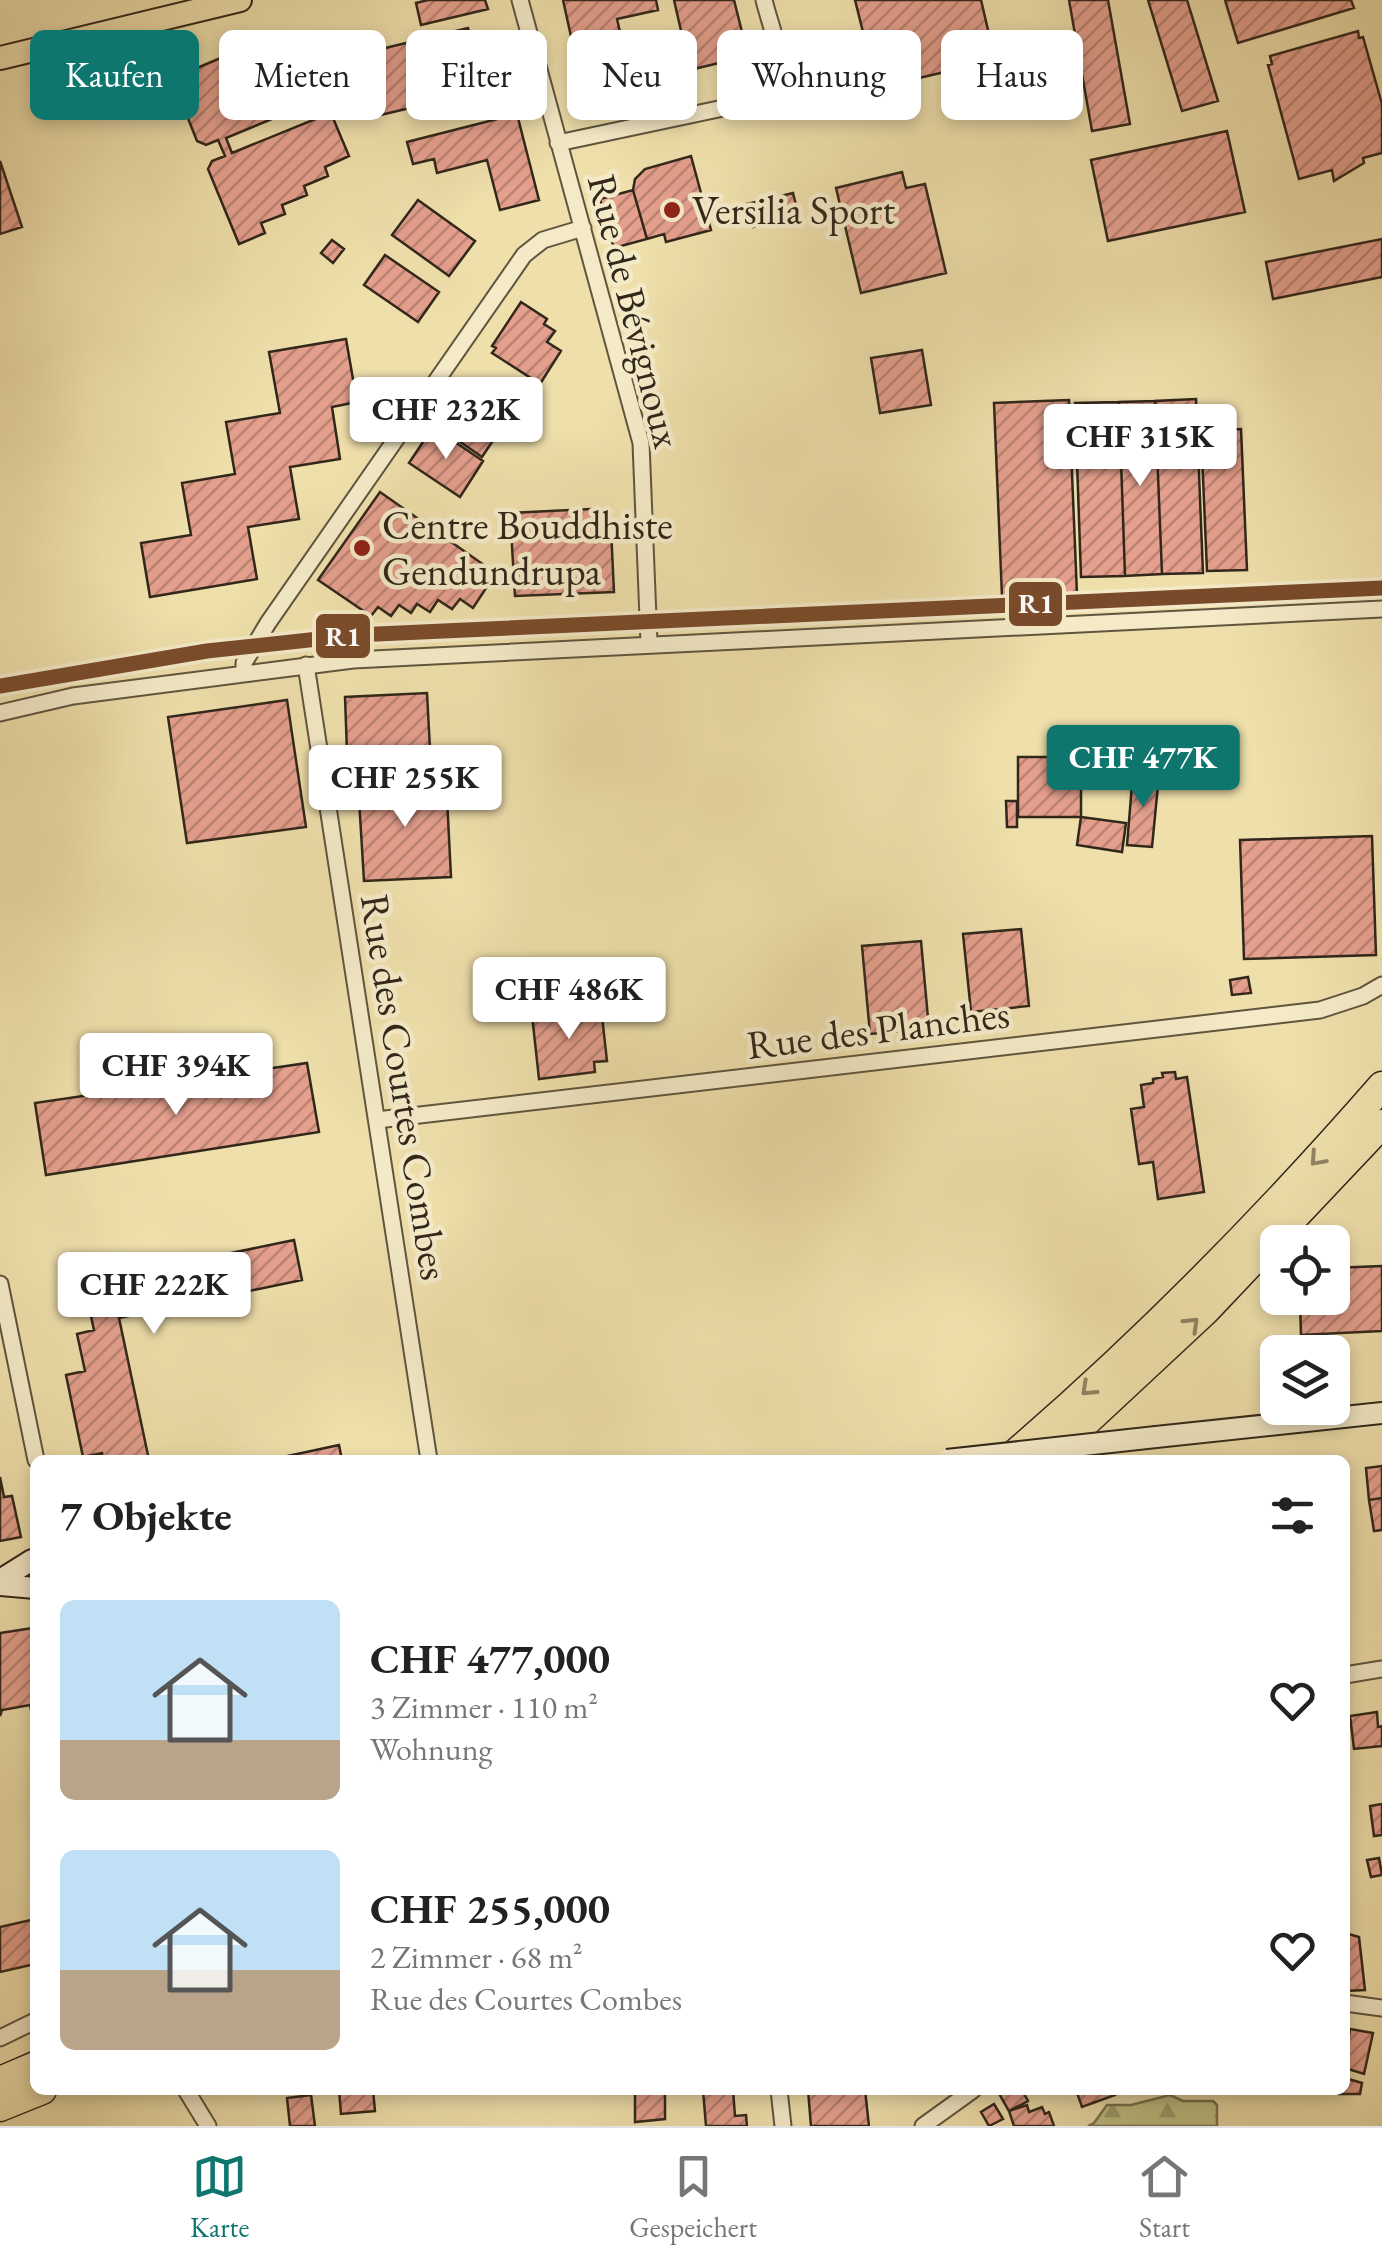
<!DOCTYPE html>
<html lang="de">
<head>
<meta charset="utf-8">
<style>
	body { margin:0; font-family:"EB Garamond",serif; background:#f6f6f6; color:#222; height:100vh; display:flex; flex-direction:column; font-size:38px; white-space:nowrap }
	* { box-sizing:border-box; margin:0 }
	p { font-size:32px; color:#767676 }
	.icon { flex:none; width:55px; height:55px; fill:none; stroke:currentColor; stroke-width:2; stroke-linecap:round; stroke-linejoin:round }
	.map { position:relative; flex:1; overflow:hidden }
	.panel { position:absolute; left:30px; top:1455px; width:1320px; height:640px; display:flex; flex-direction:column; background:#fff; border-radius:15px; box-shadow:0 5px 15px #0003 }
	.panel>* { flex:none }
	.guide { position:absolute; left:30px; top:30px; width:1322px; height:90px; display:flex; gap:20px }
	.fabs { position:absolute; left:1260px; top:1225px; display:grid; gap:20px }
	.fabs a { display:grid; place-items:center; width:90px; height:90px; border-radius:15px; background:#fff; box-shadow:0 5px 15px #0003; font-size:50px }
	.price { position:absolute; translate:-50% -85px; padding:0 22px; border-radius:10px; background:#fff; color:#222; font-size:32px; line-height:65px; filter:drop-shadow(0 2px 5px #0008) }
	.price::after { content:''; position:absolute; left:50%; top:60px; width:30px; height:22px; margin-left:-15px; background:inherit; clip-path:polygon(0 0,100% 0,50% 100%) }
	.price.active { background:#0f766e; color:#fff }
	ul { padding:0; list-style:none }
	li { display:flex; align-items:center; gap:30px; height:250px; padding:0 30px }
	li span { display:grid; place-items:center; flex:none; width:280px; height:200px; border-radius:15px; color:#555 }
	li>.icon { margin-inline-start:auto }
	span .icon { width:120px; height:120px; fill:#fffc; stroke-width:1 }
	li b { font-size:42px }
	h2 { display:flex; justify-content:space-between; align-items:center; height:120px; padding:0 30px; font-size:42px }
	.pill { padding:0 35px; border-radius:15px; background:#fff; box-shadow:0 5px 15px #0003; font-size:35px; line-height:90px }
	.pill.active { background:#0f766e; color:#fff }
	.tab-bar { display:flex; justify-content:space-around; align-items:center; height:140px; border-top:2px solid #e0e0e0; background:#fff; font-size:28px; color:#767676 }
	.tab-bar a { display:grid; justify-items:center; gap:5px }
	.tab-bar .active { color:#0f766e }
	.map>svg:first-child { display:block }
	.forest { fill:url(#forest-firs); stroke:#787450; stroke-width:2.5 }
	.building { fill:url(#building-hatch); stroke:#31271a; stroke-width:2.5 }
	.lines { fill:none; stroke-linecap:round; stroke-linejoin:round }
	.street-casing { stroke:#60553e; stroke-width:19 }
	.secondary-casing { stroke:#31271a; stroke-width:24 }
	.primary-casing { stroke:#31271a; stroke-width:26 }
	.highway-casing { stroke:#31271a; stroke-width:31 }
	.street { stroke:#f4eac8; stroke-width:15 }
	.secondary { stroke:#f4eac8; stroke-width:20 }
	.primary { stroke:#eedfab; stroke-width:22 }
	.highway { stroke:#eedfab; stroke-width:28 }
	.secondary-bridge-casing { stroke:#31271a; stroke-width:24; stroke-linecap:butt }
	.secondary-bridge { stroke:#f4eac8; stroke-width:20 }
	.rail-1-casing { stroke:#f4eac8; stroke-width:22 }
	.rail-1 { stroke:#7a4b2a; stroke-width:15 }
	.oneway { stroke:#908362 }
	.poi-dot { fill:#8f2418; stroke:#f4eac8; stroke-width:4 }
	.labels { text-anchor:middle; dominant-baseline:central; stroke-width:9; stroke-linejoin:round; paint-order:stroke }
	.poi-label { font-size:40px; fill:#31271a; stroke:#f4eac8; text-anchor:start }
	.street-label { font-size:40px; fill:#31271a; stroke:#f4eac8 }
	.line-badge { stroke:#f4eac8; stroke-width:4 }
	.badge-label { font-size:28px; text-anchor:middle; font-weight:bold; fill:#fff }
</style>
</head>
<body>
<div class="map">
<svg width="1382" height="2126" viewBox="0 0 1382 2126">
	<defs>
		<pattern id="forest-firs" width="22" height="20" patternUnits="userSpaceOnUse" patternTransform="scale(2.5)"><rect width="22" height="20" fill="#bec086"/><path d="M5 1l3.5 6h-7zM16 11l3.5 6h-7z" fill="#9b9c6d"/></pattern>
		<pattern id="building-hatch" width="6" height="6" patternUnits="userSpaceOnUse" patternTransform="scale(2.5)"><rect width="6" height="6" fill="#e49f8d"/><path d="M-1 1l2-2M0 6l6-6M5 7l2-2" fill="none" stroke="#b98272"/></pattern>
	</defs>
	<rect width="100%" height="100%" fill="#eedfab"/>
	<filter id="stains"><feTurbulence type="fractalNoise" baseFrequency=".002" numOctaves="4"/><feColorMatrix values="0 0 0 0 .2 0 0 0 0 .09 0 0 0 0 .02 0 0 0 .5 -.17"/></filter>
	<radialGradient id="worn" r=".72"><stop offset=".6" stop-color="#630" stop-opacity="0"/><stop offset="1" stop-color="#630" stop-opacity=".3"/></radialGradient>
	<path class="forest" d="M 1170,2095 L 1183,2101 L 1213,2101 L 1217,2105 L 1217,2126 L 1088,2126 L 1094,2123 L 1107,2105 L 1131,2105 Z"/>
	<path class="building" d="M 428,0 L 485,0 L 488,9 L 421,25 L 416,3 Z
		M 563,0 L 656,0 L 658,10 L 617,19 L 624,49 L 576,59 Z
		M 674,0 L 734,0 L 748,56 L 690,70 Z
		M 855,0 L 981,0 L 995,60 L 877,88 Z
		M 1069,0 L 1108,0 L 1130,124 L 1092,131 Z
		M 1148,0 L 1187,0 L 1218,101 L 1182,111 Z
		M 1225,0 L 1351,0 L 1354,8 L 1238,43 Z
		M 468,28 L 484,89 L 497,86 L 500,97 L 480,102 L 477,92 L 368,118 L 354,79 L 378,74 L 373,51 Z
		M 1358,31 L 1359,38 L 1363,37 L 1382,104 L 1382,153 L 1363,158 L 1364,163 L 1334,181 L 1332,170 L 1299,179 L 1268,65 L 1272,64 L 1270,56 Z
		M 818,32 L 834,100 L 803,108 L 788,39 Z
		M 322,35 L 344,89 L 226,138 L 232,153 L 325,115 L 333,118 L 349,156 L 325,167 L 328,176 L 304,186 L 307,195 L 282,205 L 285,214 L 261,223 L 265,233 L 239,244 L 208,169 L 212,161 L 225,156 L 218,140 L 206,145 L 197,141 L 170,73 L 195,63 L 197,68 L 223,57 L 224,61 L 249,51 L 251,56 L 275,45 L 276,50 Z
		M 517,114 L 539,200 L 500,210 L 487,160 L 437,173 L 434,159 L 413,164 L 407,142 Z
		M 1227,131 L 1245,212 L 1108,241 L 1091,160 Z
		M 691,156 L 711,230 L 666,242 L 664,234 L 647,239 L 633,190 L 635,179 L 645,169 Z
		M 0,161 L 22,227 L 0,234 Z
		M 902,172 L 906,188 L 925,184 L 946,273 L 861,293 L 836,188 Z
		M 633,190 L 647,239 L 614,248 L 600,199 Z
		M 793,193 L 797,209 L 765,217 L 766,223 L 753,227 L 747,204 Z
		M 418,200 L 475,241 L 449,276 L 392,235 Z
		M 1382,239 L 1382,277 L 1273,299 L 1266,262 Z
		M 332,240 L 344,249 L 333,263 L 321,253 Z
		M 385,255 L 439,292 L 418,322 L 364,285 Z
		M 521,302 L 547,319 L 544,324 L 555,331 L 547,342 L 561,351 L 540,384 L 492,353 L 496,348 L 492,346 Z
		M 346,339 L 357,402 L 332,407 L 340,459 L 290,467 L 299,519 L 248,527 L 257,579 L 150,597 L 141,543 L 191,535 L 182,483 L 235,474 L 226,422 L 280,413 L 269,352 Z
		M 922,350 L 931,405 L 880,413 L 871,358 Z
		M 447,389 L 502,427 L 482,457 L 426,418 Z
		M 1196,399 L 1203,573 L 1162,574 L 1155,401 Z
		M 1069,400 L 1077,595 L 1002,597 L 994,403 Z
		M 1155,401 L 1162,574 L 1125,576 L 1119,402 Z
		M 1119,402 L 1125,576 L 1081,577 L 1075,403 Z
		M 433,427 L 483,461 L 460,497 L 409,463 Z
		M 1241,429 L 1247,570 L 1207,571 L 1201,431 Z
		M 380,492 L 484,565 L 476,577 L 488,585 L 473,608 L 460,599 L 452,609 L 438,600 L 430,612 L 417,604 L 411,613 L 399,605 L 391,616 L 378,607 L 371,616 L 318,580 Z
		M 610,508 L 614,592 L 515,596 L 510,513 Z
		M 427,693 L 430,749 L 347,752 L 345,697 Z
		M 287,700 L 306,827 L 187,843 L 168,717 Z
		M 1018,757 L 1081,757 L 1081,817 L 1018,817 Z
		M 1133,773 L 1159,775 L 1152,847 L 1127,845 Z
		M 446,778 L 451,877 L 364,881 L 358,783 Z
		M 1006,801 L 1017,801 L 1017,827 L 1007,827 Z
		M 1081,817 L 1126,823 L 1122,852 L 1077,845 Z
		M 1372,836 L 1376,955 L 1244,959 L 1240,840 Z
		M 1021,929 L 1029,1006 L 971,1012 L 963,934 Z
		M 921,941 L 929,1029 L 870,1034 L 862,946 Z
		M 1248,977 L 1251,993 L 1232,995 L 1230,980 Z
		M 601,1007 L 607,1061 L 594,1062 L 595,1072 L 539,1079 L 532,1015 Z
		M 307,1063 L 319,1132 L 46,1175 L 35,1103 Z
		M 1175,1072 L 1176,1079 L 1187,1077 L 1204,1192 L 1158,1199 L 1153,1162 L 1139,1164 L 1131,1109 L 1144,1107 L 1141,1085 L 1153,1083 L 1153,1079 L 1163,1077 L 1162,1073 Z
		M 294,1240 L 302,1280 L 119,1318 L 149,1460 L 103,1460 L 102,1453 L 83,1457 L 66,1375 L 85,1371 L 77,1334 L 94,1330 L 87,1298 L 119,1292 L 116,1277 Z
		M 1382,1266 L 1382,1331 L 1301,1335 L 1300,1302 L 1332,1298 L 1332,1268 Z
		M 339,1445 L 342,1460 L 269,1460 Z
		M 1382,1466 L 1382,1498 L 1369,1500 L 1366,1468 Z
		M 0,1477 L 4,1497 L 12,1496 L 21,1537 L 0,1541 Z
		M 1382,1498 L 1382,1530 L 1374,1531 L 1369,1500 Z
		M 33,1628 L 35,1709 L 31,1710 L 30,1705 L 2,1710 L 0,1716 L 0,1633 Z
		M 1377,1712 L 1378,1727 L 1382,1726 L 1382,1746 L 1354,1749 L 1350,1716 Z
		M 1382,1804 L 1382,1835 L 1374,1836 L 1370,1806 Z
		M 1379,1858 L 1382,1875 L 1371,1877 L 1367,1860 Z
		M 35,1919 L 35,1964 L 0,1972 L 0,1927 Z
		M 1345,1933 L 1359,1937 L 1365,1990 L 1345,1991 Z
		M 1350,2029 L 1373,2033 L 1364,2074 L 1345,2068 Z
		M 1345,2078 L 1362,2083 L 1360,2094 L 1339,2094 L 1339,2090 L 1345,2090 Z
		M 339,2090 L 373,2090 L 375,2111 L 341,2114 Z
		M 635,2090 L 665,2090 L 665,2119 L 635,2122 Z
		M 703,2090 L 733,2090 L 735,2116 L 746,2115 L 747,2126 L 706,2126 Z
		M 808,2090 L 865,2090 L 869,2126 L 811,2126 Z
		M 997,2090 L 1022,2090 L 1028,2101 L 1009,2111 Z
		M 1076,2090 L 1113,2090 L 1115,2095 L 1082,2107 Z
		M 311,2095 L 315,2126 L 290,2126 L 287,2098 Z
		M 994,2104 L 1003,2119 L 989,2126 L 981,2112 Z
		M 1027,2105 L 1029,2112 L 1042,2107 L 1045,2114 L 1049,2112 L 1054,2126 L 1014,2126 L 1009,2111 Z"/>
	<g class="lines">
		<defs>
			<path id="street" d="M 520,0 L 641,443 L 649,643
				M 558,143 L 761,100 C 792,70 773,37 764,0
				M 306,665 L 429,1460
				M 244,673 L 244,663 L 268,623 L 524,255 L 543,240 L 583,228
				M 0,713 L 73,696 L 353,660 L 1382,609
				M 377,1120 L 1320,1010 L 1363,996 L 1382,985
				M 0,1284 L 36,1460
				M 1345,1675 L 1382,1669
				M 1345,2003 L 1382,2008
				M 0,2038 L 35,2021
				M 186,2090 L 208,2126
				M 779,2090 L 783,2126
				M 923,2126 L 973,2090"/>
			<path id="secondary" d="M 1156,1437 L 1382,1413
				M 0,1580 L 32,1560
				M 0,1585 L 35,1588"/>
			<path id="primary" d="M 0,58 L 240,0"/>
			<path id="highway" d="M 1008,1460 C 1142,1345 1266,1219 1382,1086
				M 1045,1460 L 1205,1311 L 1382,1124
				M 0,2081 L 35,2066
				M 0,2107 L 42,2090"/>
		</defs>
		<use href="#street" class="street-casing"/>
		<use href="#secondary" class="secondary-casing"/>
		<use href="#primary" class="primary-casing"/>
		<use href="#highway" class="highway-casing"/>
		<use href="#street" class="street"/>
		<use href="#secondary" class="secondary"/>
		<use href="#primary" class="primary"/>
		<use href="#highway" class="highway"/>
		<defs>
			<path id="secondary-bridge" d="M 947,1460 L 1156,1437"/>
		</defs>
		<use href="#secondary-bridge" class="secondary-bridge-casing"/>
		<use href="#secondary-bridge" class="secondary-bridge"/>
		<defs>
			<path id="rail-1" d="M 0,686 L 207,651 L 355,635 L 1382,588"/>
		</defs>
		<use href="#rail-1" class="rail-1-casing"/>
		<use href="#rail-1" class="rail-1"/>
	</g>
	<defs><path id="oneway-chevron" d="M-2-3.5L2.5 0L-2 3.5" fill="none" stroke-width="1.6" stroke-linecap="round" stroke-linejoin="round" transform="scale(2.5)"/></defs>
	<g class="oneway">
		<use href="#oneway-chevron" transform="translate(1317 1159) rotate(132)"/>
		<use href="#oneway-chevron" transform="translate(1192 1324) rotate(-44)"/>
		<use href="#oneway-chevron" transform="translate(1088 1389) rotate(137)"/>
	</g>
	<g class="poi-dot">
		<circle cx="672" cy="210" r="10"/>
		<circle cx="362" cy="548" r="10"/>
	</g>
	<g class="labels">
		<g class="poi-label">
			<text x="692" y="210">Versilia Sport</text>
			<text x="382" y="525">Centre Bouddhiste<tspan x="382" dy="46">Gendundrupa</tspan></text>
		</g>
		<g class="street-label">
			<text transform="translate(635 311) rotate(76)">Rue de Bévignoux</text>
			<text transform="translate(878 1029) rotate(-7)">Rue des Planches</text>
			<text transform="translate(405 1087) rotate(81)">Rue des Courtes Combes</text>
		</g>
	</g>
	<g class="line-badge">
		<rect x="1007" y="580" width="57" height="48" rx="10" fill="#7a4b2a"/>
		<rect x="314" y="612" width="58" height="48" rx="10" fill="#7a4b2a"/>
	</g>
	<g class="badge-label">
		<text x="1036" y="613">R1</text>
		<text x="343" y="646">R1</text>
	</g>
	<rect width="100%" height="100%" filter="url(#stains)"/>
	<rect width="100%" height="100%" fill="url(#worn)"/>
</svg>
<div class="fabs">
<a><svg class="icon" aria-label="locate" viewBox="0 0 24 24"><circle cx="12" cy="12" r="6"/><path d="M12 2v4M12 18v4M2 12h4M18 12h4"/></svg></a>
<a><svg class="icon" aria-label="layers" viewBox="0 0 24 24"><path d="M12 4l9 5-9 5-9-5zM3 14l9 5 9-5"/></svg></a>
</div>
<b class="price" style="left:446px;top:462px">CHF 232K</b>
<b class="price" style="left:1140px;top:489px">CHF 315K</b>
<b class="price active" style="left:1143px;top:810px">CHF 477K</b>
<b class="price" style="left:405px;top:830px">CHF 255K</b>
<b class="price" style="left:569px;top:1042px">CHF 486K</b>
<b class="price" style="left:176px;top:1118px">CHF 394K</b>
<b class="price" style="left:154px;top:1337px">CHF 222K</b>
<div class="guide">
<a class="pill active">Kaufen</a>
<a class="pill">Mieten</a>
<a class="pill">Filter</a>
<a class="pill">Neu</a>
<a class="pill">Wohnung</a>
<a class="pill">Haus</a>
</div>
<section class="panel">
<h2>7 Objekte<svg class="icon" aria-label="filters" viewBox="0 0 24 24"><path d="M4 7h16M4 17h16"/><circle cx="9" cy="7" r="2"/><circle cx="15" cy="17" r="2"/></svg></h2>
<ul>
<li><span style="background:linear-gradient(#bfe0f5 70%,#b9a48a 0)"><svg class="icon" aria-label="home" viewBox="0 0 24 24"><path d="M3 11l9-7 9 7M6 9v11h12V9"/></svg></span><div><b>CHF 477,000</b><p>3 Zimmer · 110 m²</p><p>Wohnung</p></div><svg class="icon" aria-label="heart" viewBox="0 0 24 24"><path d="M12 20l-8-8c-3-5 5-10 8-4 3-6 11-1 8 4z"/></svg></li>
<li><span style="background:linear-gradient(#bfe0f5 60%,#b9a48a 0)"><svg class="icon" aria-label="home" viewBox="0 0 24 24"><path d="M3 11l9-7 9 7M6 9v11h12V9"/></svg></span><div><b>CHF 255,000</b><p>2 Zimmer · 68 m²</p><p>Rue des Courtes Combes</p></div><svg class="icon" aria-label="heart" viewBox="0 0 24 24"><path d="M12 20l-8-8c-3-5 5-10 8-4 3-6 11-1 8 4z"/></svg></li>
</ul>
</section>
</div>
<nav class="tab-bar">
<a class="active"><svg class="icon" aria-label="map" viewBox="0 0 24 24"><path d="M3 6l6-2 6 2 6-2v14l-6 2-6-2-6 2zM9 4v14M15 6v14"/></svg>Karte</a>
<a><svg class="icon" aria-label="saved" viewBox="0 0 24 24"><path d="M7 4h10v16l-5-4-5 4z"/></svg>Gespeichert</a>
<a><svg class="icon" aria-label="home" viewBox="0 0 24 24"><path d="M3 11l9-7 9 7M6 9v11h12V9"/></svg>Start</a>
</nav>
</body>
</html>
